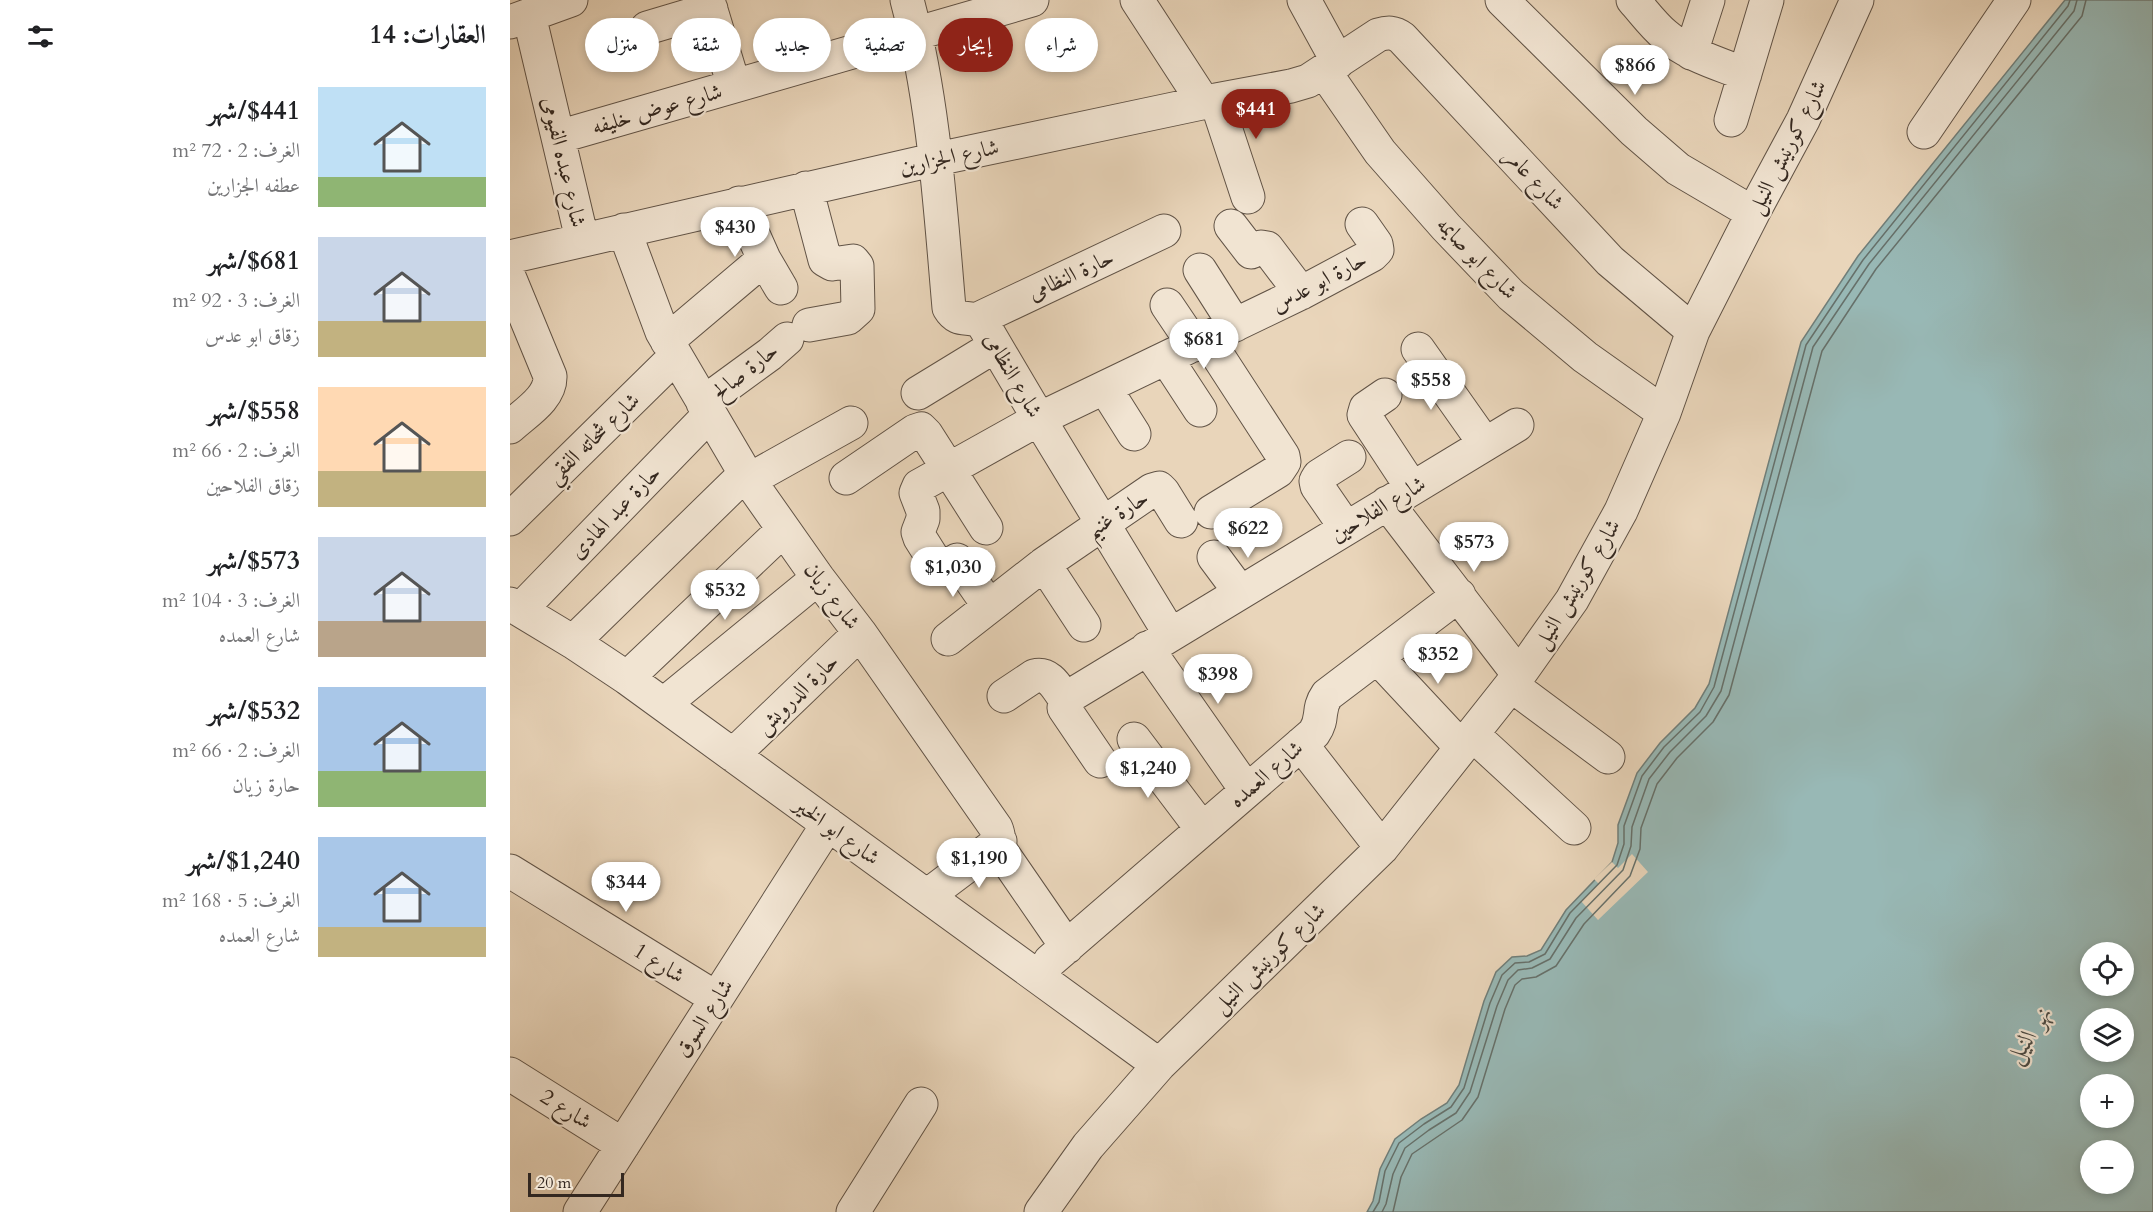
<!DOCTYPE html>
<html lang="ar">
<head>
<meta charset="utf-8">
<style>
	body { margin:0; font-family:Cardo,Amiri,serif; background:#f6f6f6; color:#202124; direction:rtl; height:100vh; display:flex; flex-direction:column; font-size:22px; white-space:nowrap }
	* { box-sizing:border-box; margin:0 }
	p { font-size:20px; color:#757577 }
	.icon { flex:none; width:33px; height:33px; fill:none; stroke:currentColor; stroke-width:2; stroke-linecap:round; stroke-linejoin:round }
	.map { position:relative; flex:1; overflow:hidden; direction:ltr }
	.side { display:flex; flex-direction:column; background:#fff; width:510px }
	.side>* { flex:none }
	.guide { position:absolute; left:18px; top:18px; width:570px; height:54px; direction:rtl; display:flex; gap:12px }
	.controls { position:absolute; left:1570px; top:942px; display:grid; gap:12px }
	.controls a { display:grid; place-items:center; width:54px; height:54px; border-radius:50%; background:#fff; box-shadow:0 3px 9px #0003; font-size:30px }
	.scale { position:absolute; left:18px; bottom:15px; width:96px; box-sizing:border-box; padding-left:6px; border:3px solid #342820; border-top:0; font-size:16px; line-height:21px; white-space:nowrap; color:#342820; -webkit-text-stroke:4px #f1e4d2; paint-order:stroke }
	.price { position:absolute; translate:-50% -51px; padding:0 14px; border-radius:21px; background:#fff; color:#222; font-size:20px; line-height:39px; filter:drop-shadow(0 2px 3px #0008) }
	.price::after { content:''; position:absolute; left:50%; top:36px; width:18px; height:14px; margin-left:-9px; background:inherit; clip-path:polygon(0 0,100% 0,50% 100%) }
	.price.selected { background:#8f2418; color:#fff }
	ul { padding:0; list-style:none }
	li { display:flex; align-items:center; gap:18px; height:150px; padding:0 24px }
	li span { display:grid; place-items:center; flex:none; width:168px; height:120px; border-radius:0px; color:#555 }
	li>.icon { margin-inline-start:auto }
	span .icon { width:72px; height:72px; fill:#fffc; stroke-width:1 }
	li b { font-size:26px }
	h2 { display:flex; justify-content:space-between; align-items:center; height:72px; padding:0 24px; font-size:26px }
	.tag { padding:0 21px; border-radius:27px; background:#fff; box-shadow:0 3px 9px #0003; font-size:21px; line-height:54px }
	.tag.selected { background:#8f2418; color:#fff }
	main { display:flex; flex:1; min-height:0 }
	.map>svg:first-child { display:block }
	.water { fill:#98b8b5; stroke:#707e79; stroke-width:1.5; fill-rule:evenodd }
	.pier { fill:#e9d5ba }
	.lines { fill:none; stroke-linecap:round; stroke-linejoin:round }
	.shore { stroke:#66706a; stroke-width:1.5 }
	.minor-casing { stroke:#615346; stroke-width:35 }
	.minor { stroke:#f1e4d2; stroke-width:33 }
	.labels { text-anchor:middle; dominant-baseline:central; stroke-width:4.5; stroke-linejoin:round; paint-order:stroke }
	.street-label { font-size:22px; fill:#342820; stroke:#f1e4d2 }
	.water-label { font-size:24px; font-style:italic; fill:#4d4c45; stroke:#f1e4d2 }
</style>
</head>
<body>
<main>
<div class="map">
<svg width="1643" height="1212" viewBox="0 0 1643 1212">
	<rect width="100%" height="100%" fill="#e9d5ba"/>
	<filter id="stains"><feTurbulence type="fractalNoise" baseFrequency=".00333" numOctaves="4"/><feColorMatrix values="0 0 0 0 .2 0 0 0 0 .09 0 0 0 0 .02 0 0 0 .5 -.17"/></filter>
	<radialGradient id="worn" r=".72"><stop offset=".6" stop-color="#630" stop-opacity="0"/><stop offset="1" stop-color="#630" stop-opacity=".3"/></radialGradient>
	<path class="water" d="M 1555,0 L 1643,0 L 1643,1212 L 857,1212 L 863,1201 L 870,1169 L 885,1139 L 911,1119 L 937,1103 L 949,1085 L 974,1001 L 986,972 L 1002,957 L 1017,956 L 1031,950 L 1056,910 L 1102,862 L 1108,843 L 1108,825 L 1127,773 L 1150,743 L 1185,708 L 1199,684 L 1291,342 L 1348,256 ZM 1581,952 L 1614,952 L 1614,986 L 1581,986 ZM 1581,1018 L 1614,1018 L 1614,1052 L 1581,1052 ZM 1581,1084 L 1614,1084 L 1614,1118 L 1581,1118 ZM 1581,1150 L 1614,1150 L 1614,1184 L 1581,1184 Z"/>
	<path class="pier" d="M 1122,854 L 1138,872 L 1088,920 L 1071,901 L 1089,884 L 1084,879 L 1102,862 L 1108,868 Z"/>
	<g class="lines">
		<path class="shore" d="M 863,1212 L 869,1202 L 875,1171 L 889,1143 L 914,1124 L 941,1107 L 954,1088 L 980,1003 L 992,975 L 1005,963 L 1019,962 L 1035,954 L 1060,913 L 1107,865 L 1114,844 L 1114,826 L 1132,776 L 1154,747 L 1190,712 L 1204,687 L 1296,345 L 1353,260 L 1558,6 L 1560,0
			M 872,1212 L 876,1204 L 883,1174 L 895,1148 L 919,1130 L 946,1113 L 960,1092 L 987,1006 L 998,980 L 1008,970 L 1022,968 L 1040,959 L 1066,918 L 1113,870 L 1121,846 L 1122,827 L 1139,779 L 1160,752 L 1196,716 L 1211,691 L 1303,347 L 1359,264 L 1564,11 L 1567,0
			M 883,1212 L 891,1177 L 902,1154 L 952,1120 L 968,1097 L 995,1009 L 1005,985 L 1012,979 L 1026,977 L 1046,966 L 1074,924 L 1120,876 L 1130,849 L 1131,828 L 1147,784 L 1167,758 L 1203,722 L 1219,695 L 1312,351 L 1366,269 L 1572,16 L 1576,0"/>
		<defs>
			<path id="minor" d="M 198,0 L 224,86
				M 397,0 C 424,101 430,205 439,308 C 449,325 460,313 473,324 L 529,419 L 660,634
				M 627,0 L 694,103
				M 794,0 L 828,62
				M 992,0 L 1124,131 L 1168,169 L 1243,213
				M 1123,0 C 1133,11 1143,25 1155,35 C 1178,55 1207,63 1235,74
				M 19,15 L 72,239
				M 0,22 L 61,0
				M 137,28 L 201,9
				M 1181,53 L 1198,0
				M 814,71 L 870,152 L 936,227 L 1001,295 L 1075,357 L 1154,413
				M 706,100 L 738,197
				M 1221,120 L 1257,0
				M 1414,132 L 1504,0
				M 48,137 L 522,0
				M 296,188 L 315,260 L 322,264 L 343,261 L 347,266 L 348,309 L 338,318 L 299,325
				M 229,203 L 254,259 L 271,288
				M 721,226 L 741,252 L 751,247 L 757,248 L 791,293
				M 114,230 L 152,332 L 239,480 L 308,578 L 350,633 L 486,828 C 490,837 488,846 493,854 L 557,947
				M 0,257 L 427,159 L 706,100 L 781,86 L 798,81 L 868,35 C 878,32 884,32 892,38 L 1100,261 L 1183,331
				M 690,270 L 725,325
				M 0,279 L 40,376 C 41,398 15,413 0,427
				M 657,305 L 684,345
				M 468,319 L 654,231
				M 697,339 L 773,456 L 774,462 L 768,471 L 701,512
				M 157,341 L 254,259
				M 908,349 L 975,444
				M 656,358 L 690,410
				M 595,388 L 624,434
				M 408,393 L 485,346
				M 875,395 L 856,408 L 854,415 L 902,488
				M 193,403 L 260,354 L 277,339
				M 336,478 L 405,431 L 411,429 L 416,434 L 476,528
				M 239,480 L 341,423
				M 877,503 L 1009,675
				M 0,519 L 166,356
				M 836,528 L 807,486 L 806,481 L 809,476 L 839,457
				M 704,557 L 730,592
				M 447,560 L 479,606
				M 534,564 L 574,625
				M 427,565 L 410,538 L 408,532 L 413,519 L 413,511 L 406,493 L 409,486 L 529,419 L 791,293 L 862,255 L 867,250 L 866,244 L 852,224
				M 0,604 L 63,642 L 117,678 L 649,1065
				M 10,610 L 200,414
				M 438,639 L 534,564 L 642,490 L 649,488 L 653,492 L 671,521
				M 63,642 L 235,474
				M 637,648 L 737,791
				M 867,657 L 951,747
				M 117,678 L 273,530
				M 1001,685 L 1098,757
				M 494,696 L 524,676 C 540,672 547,688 555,699
				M 154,704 L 308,578
				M 962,734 L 1064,828
				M 624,739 L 692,829
				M 791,744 L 872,848
				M 223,755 L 350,633
				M 590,761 L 554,708 L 555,699 L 1007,425
				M 0,871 L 206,998
				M 417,896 L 490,841
				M 540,961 L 804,733 C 815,717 806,711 817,695 L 949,595
				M 0,1074 L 113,1145
				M 70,1212 L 318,824
				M 343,1212 L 411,1104
				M 531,1212 L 578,1146 L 649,1065 L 872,848 L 1009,675 L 1062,600 L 1111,511 L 1154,413 L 1183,331 L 1243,213 L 1293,120 L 1347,0"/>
		</defs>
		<use href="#minor" class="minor-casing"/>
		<use href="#minor" class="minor"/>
	</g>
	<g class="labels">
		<g class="street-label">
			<text transform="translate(147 109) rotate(-16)">شارع عوض خليفه</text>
			<text transform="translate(1277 147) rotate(-63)">شارع كورنيش النيل</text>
			<text transform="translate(439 157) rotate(-12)">شارع الجزارين</text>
			<text transform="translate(54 162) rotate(77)">شارع عبده الفيومى</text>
			<text transform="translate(1024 179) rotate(47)">شارع عامر</text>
			<text transform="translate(967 258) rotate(46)">شارع ابو صايمه</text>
			<text transform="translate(561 275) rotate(-25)">حارة النظامى</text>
			<text transform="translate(809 282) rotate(-28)">حارة ابو عدس</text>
			<text transform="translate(235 371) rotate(-38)">حارة صالح</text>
			<text transform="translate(503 375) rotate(60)">شارع النظامى</text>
			<text transform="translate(83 438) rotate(-44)">شارع شحاته الفقي</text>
			<text transform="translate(868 509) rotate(-31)">شارع الفلاحين</text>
			<text transform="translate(105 512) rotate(-46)">حارة عبد الهادى</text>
			<text transform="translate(607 514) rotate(-33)">حارة غنيم</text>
			<text transform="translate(1067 584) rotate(-59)">شارع كورنيش النيل</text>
			<text transform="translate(322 596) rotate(53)">شارع زيان</text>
			<text transform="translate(287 694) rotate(-44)">حارة الدرويش</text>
			<text transform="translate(756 774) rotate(-41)">شارع العمده</text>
			<text transform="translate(327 831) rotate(36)">شارع ابو الخير</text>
			<text transform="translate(759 958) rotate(-44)">شارع كورنيش النيل</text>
			<text transform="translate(149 963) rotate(32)">شارع 1</text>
			<text transform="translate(194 1018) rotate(-57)">شارع السوق</text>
			<text transform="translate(56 1109) rotate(32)">شارع 2</text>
		</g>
		<g class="water-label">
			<text transform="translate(1519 1035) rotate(-57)">نهر النيل</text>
		</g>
	</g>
	<rect width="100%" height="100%" filter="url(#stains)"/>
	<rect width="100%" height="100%" fill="url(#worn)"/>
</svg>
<div class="controls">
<a><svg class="icon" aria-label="locate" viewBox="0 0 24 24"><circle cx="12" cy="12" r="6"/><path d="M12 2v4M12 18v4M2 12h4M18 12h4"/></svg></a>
<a><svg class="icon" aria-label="layers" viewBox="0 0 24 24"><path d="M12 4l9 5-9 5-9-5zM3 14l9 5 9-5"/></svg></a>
<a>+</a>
<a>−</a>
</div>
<div class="scale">20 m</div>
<b class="price" style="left:1125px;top:96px">$866</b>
<b class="price selected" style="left:746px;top:140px">$441</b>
<b class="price" style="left:225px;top:258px">$430</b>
<b class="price" style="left:694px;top:370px">$681</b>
<b class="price" style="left:921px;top:411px">$558</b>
<b class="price" style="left:738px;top:559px">$622</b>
<b class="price" style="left:964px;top:573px">$573</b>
<b class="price" style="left:443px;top:598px">$1,030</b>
<b class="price" style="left:215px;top:621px">$532</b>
<b class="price" style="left:928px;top:685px">$352</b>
<b class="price" style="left:708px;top:705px">$398</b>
<b class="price" style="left:638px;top:799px">$1,240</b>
<b class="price" style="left:469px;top:889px">$1,190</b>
<b class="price" style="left:116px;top:913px">$344</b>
<div class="guide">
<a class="tag">شراء</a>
<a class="tag selected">إيجار</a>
<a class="tag">تصفية</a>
<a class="tag">جديد</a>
<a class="tag">شقة</a>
<a class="tag">منزل</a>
</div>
</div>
<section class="side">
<h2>العقارات: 14<svg class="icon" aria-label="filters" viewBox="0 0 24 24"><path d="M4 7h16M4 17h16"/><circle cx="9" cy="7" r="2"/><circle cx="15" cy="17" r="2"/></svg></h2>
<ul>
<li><span style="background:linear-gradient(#bfe0f5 75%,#8fb573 0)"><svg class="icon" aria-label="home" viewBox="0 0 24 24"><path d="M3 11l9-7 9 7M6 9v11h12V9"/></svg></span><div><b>$441/شهر</b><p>الغرف: 2 · 72 m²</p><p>عطفه الجزارين</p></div></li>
<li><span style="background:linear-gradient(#c9d6e8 70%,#c2b280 0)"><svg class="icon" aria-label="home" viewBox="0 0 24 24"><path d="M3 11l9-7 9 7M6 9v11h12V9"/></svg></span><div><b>$681/شهر</b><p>الغرف: 3 · 92 m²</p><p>زقاق ابو عدس</p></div></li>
<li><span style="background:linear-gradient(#ffd9b3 70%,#c2b280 0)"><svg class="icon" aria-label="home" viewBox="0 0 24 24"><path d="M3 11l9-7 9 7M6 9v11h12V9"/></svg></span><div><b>$558/شهر</b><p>الغرف: 2 · 66 m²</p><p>زقاق الفلاحين</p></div></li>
<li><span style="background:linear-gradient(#c9d6e8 70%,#b9a48a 0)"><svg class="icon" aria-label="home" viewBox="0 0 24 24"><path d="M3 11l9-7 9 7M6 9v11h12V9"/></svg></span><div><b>$573/شهر</b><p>الغرف: 3 · 104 m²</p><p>شارع العمده</p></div></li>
<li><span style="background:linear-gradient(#a9c7e8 70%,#8fb573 0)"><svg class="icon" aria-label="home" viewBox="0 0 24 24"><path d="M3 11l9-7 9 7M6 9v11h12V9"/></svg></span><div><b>$532/شهر</b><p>الغرف: 2 · 66 m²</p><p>حارة زيان</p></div></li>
<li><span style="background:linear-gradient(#a9c7e8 75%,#c2b280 0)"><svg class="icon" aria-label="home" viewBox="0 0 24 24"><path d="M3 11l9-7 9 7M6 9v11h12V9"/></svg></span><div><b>$1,240/شهر</b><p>الغرف: 5 · 168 m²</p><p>شارع العمده</p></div></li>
</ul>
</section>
</main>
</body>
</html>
